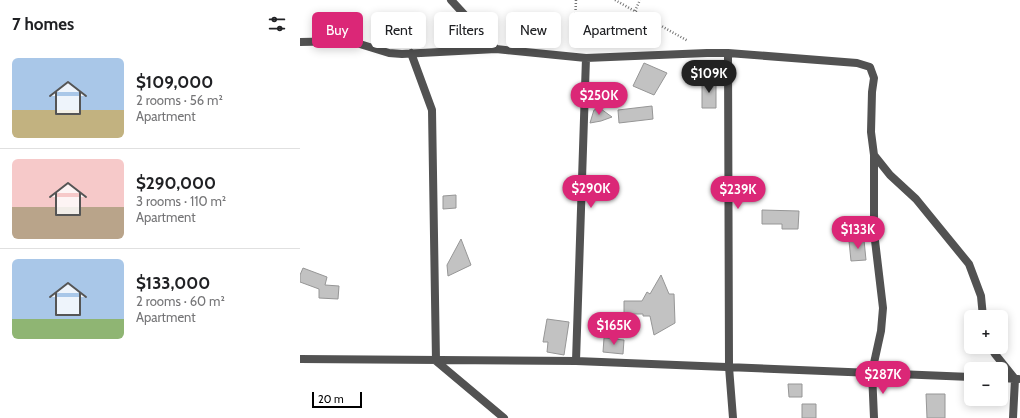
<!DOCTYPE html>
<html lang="en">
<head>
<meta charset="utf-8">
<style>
	body { margin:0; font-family:Cabin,sans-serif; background:#f2f2f2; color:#202124; height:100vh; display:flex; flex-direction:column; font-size:15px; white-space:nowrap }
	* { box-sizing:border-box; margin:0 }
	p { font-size:13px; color:#757577 }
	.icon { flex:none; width:22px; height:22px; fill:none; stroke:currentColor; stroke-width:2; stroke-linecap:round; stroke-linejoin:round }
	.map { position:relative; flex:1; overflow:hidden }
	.side { display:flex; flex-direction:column; background:#fff; width:300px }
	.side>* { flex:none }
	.banner { position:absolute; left:12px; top:12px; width:380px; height:36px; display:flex; gap:8px }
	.tools { position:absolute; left:664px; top:310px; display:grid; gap:8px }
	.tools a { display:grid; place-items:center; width:44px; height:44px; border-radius:6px; background:#fff; box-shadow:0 2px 10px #0003; font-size:20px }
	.scale { position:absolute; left:12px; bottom:10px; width:50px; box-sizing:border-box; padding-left:4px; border:2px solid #000; border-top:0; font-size:11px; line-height:14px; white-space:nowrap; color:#000; -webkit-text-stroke:3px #fff; paint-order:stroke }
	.price { position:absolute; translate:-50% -34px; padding:0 9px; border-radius:14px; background:#db2777; color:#fff; font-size:13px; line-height:26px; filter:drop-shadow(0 1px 2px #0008) }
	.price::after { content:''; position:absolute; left:50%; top:24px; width:12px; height:9px; margin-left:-6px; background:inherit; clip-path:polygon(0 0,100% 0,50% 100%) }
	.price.selected { background:#222; color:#fff }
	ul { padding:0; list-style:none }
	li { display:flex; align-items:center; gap:12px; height:100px; padding:0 12px }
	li+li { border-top:1px solid #e0e0e0 }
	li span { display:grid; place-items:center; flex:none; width:112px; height:80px; border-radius:6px; color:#555 }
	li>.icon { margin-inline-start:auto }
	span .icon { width:48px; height:48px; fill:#fffc; stroke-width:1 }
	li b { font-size:17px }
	h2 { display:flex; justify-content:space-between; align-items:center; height:48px; padding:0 12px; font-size:17px }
	.pill { padding:0 14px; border-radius:6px; background:#fff; box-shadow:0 2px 10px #0003; font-size:14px; line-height:36px }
	.pill.selected { background:#db2777; color:#fff }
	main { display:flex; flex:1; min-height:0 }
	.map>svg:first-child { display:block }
	.building { fill:#c2c2c2; stroke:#969696 }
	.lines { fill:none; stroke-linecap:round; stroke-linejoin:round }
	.path { stroke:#747474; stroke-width:2.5; stroke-dasharray:1 2; stroke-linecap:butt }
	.street { stroke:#525252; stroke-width:8 }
</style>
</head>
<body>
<main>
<section class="side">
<h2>7 homes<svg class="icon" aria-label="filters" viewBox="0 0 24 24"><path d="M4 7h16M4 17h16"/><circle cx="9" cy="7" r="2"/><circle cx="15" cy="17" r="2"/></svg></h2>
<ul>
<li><span style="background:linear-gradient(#a9c7e8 65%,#c2b280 0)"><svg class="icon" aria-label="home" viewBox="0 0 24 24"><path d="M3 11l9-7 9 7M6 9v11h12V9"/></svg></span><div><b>$109,000</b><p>2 rooms · 56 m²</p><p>Apartment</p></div></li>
<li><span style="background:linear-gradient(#f6c9c9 60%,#b9a48a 0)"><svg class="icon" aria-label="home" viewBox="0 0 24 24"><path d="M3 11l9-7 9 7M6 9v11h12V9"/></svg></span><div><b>$290,000</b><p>3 rooms · 110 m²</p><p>Apartment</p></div></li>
<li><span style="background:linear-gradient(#a9c7e8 75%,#8fb573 0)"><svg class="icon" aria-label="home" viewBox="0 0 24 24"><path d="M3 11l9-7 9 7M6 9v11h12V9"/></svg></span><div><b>$133,000</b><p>2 rooms · 60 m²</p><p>Apartment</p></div></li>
</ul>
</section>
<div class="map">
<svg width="720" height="418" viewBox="0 0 720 418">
	<rect width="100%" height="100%" fill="#fff"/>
	<path class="building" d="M 344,63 L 367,73 L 354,95 L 333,86 Z
		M 402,80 L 416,80 L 416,108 L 402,108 Z
		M 352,106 L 353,119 L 319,123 L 318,110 Z
		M 298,109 L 301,109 L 312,117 L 301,121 L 290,123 L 293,113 L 294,110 Z
		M 156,195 L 156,208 L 143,209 L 143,196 Z
		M 462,210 L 499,211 L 498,229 L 482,229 L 482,224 L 462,224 Z
		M 161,239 L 171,265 L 148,276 L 147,265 Z
		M 564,240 L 566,260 L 551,261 L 549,241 Z
		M 3,268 L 27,277 L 25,285 L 39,286 L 38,299 L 19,298 L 19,289 L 0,282 L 0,275 Z
		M 361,275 L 369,294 L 374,294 L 375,323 L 354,335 L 350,316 L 343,316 L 343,314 L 324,314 L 324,301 L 342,301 L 347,292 L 350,294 Z
		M 247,319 L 269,322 L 264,355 L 247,352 L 248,342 L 243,342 Z
		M 304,338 L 324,340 L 323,354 L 303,352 Z
		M 488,384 L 502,384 L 502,397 L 489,397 Z
		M 626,394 L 645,394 L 645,418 L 627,418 Z
		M 502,404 L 516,404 L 516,418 L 502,418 Z"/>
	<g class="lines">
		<path class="path" d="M 315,0 L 388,41
			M 335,11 L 340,0
			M 274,46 L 276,0"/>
		<path class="street" d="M 151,0 L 196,49
			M 0,42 L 50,41 L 89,53 L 102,54 L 196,49 L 286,58 L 407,53 L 428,53 L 557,63 L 570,67 L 574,78 L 572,92 L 571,132 L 574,155 L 590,175 L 616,199 L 669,264 L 681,296 L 683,317
			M 111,53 L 132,110 L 136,361 L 204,418
			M 428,53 L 429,367 L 433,418
			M 691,347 L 695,354 L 715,379 L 713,418
			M 0,359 L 276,361 L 671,377
			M 276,361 L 286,58
			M 701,378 L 718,379
			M 574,418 L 572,372 L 581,331 L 583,308 L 574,232 L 574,155"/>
	</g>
</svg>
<div class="tools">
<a>+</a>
<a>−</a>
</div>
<div class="scale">20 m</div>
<b class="price selected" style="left:409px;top:94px">$109K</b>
<b class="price" style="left:299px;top:116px">$250K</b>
<b class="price" style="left:291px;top:209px">$290K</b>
<b class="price" style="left:438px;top:210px">$239K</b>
<b class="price" style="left:558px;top:250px">$133K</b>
<b class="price" style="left:314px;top:346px">$165K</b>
<b class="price" style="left:583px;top:395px">$287K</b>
<div class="banner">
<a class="pill selected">Buy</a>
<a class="pill">Rent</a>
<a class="pill">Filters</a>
<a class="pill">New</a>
<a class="pill">Apartment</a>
</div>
</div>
</main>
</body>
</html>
